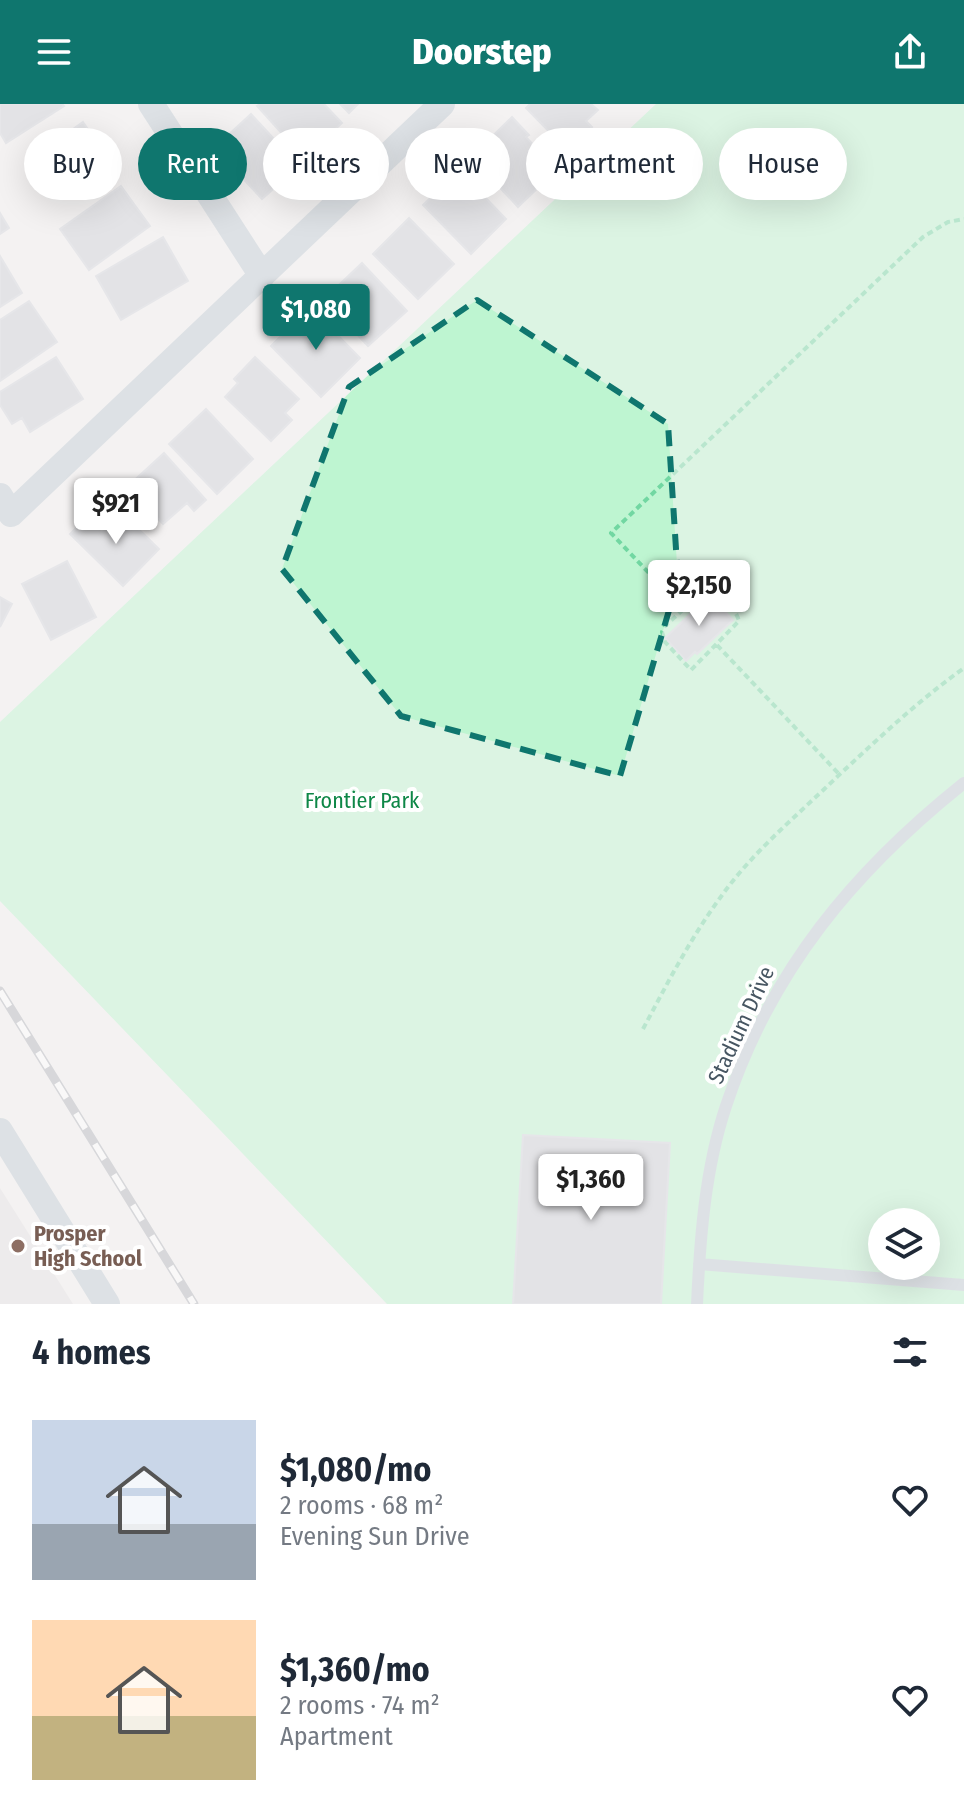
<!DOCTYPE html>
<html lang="en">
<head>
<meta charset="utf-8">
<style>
	body { margin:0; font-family:"Fira Sans Condensed",sans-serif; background:#f6f6f7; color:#1f2937; height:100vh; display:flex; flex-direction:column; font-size:30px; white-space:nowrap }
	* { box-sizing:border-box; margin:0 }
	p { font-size:26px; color:#747a83 }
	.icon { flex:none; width:44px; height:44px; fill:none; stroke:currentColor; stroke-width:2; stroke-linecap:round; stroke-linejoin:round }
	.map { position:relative; height:1200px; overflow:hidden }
	.side { display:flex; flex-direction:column; background:#fff; flex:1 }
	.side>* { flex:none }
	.guide { position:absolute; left:24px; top:24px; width:916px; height:72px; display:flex; gap:16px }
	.tools { position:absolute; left:868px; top:1104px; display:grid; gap:16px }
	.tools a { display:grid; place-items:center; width:72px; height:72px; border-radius:50%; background:#fff; box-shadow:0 8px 32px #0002; font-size:40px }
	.price { position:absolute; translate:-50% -68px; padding:0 18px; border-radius:8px; background:#fff; color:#222; font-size:26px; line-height:52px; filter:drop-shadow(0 2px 4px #0008) }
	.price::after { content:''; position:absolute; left:50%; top:48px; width:24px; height:18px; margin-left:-12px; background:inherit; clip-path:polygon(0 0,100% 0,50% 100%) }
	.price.selected { background:#0f766e; color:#fff }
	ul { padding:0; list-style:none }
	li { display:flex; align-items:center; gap:24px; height:200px; padding:0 32px }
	li span { display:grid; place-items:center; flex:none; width:224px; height:160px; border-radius:0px; color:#555 }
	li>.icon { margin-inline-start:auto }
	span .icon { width:96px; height:96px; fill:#fffc; stroke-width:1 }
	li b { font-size:34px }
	h2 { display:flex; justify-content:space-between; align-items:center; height:96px; padding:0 32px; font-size:34px }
	.pill { padding:0 28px; border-radius:36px; background:#fff; box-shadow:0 8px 32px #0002; font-size:28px; line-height:72px }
	.pill.selected { background:#0f766e; color:#fff }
	header { display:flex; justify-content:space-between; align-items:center; height:104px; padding:0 32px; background:#0f766e; color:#fff; font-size:36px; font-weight:800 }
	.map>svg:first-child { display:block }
	.education { fill:#e5e3e4 }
	.green { fill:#bef5d1; fill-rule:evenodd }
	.building { fill:#ced1d8; stroke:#d5d8de; stroke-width:2 }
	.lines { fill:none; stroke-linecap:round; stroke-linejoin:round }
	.path { stroke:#72d7a2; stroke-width:4; stroke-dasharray:6 4; stroke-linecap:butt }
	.service { stroke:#c2cdd5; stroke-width:12 }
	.minor { stroke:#c2cdd5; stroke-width:26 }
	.rail-casing { stroke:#b3b7bd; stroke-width:9 }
	.rail { stroke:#fff; stroke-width:6; stroke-dasharray:18; stroke-linecap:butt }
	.marked { fill:none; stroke:#0f766e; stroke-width:6; stroke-dasharray:16 10; stroke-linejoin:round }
	.education-dot { fill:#8d6e63; stroke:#fff; stroke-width:3 }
	.labels { text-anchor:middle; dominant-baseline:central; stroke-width:8; stroke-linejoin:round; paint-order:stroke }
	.park-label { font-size:22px; fill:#0e8747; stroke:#fff }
	.street-label { font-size:22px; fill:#475662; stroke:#fff }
	.education-label { font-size:22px; font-weight:bold; fill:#785e54; stroke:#fff; text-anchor:start }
</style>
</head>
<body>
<header><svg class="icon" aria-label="menu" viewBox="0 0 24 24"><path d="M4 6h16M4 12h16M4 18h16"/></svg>Doorstep<svg class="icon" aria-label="share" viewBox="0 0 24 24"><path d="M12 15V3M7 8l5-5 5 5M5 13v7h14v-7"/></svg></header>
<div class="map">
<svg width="964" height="1200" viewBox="0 0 964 1200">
	<rect width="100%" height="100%" fill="#f4f2f2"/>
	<path class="education" d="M 0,1084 L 73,1200 L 0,1200 Z"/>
	<path class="green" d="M 656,0 L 964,0 L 964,1200 L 387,1200 L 0,797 L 0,618 ZM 882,1118 L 926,1118 L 926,1162 L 882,1162 Z"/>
	<path class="building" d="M 0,0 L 62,0 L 64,2 L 6,39 L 0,29 Z
		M 260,0 L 324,0 L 342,19 L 304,54 L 257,2 Z
		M 340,0 L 358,0 L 349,9 Z
		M 530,0 L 591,0 L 598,6 L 586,17 L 592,23 L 568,47 L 526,4 Z
		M 251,10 L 299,62 L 262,95 L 214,44 Z
		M 512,13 L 529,31 L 526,33 L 551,60 L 536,74 L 542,80 L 518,103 L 471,53 Z
		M 83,18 L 112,60 L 63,94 L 34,53 Z
		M 459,66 L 506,115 L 471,150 L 423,101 Z
		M 121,82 L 150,122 L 89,166 L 60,125 Z
		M 0,109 L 9,124 L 0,130 Z
		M 409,114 L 454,160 L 418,195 L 373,150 Z
		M 163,133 L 188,177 L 121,216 L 96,172 Z
		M 0,152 L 22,189 L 0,203 Z
		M 362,159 L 407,207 L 368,242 L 324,195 Z
		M 29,197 L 57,238 L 0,277 L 0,216 Z
		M 310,203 L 360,254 L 321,293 L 271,242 Z
		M 56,253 L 83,295 L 30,328 L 22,314 L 12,320 L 0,301 L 0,288 Z
		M 255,253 L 299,295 L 285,309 L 292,316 L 271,337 L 225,293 L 238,279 L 234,275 Z
		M 206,305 L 253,355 L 217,390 L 169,340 Z
		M 164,349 L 206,396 L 194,407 L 187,399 L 163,420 L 128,382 Z
		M 121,408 L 159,445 L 123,482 L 70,430 L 88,412 L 102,426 Z
		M 67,457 L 96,513 L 51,536 L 22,480 Z
		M 710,491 L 733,516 L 697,550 L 695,548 L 686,557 L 665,534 Z
		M 0,493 L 12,500 L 0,523 Z
		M 523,1031 L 670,1039 L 661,1200 L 513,1200 Z"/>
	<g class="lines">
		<path class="path" d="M 706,485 C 720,489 735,503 739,517 L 691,566 L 665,538 L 662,528 L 665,522 Z
			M 683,505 L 611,429 L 923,133 L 948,118 L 964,115
			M 717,541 L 839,670
			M 643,925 C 667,880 690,835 720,794 C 753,747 798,711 839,671 C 880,633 918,597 964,564"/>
		<path class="service" d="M 699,1160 L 964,1181
			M 697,1200 C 700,1134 705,1065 726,1002 C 771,866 854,767 964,679"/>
		<path class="minor" d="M 151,0 L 262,172
			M 0,392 L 11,410 L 442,0
			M 0,1027 L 107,1200"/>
		<defs>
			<path id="rail" d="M 0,887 L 194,1200"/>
		</defs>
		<use href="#rail" class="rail-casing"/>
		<use href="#rail" class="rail"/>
	</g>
	<path d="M0 0H964V1200H0ZM 477,196 L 668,320 L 678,476 L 620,672 L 401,612 L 282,465 L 349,283 Z" fill="#f4f2f2" fill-opacity=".55" fill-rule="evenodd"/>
	<path class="marked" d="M 477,196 L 668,320 L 678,476 L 620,672 L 401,612 L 282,465 L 349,283 Z"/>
	<circle class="education-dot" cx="18" cy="1142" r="8"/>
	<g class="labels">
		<g class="park-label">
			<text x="362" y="696">Frontier Park</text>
		</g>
		<g class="street-label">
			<text transform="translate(741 921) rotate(-65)">Stadium Drive</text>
		</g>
		<g class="education-label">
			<text x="34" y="1129">Prosper<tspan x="34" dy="25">High School</tspan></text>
		</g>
	</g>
</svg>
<div class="tools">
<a><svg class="icon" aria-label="layers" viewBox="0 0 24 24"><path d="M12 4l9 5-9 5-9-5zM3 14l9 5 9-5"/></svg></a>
</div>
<b class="price selected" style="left:316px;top:248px">$1,080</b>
<b class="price" style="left:116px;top:442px">$921</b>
<b class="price" style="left:699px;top:524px">$2,150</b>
<b class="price" style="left:591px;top:1118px">$1,360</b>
<div class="guide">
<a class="pill">Buy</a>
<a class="pill selected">Rent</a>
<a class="pill">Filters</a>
<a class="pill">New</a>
<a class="pill">Apartment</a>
<a class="pill">House</a>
</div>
</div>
<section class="side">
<h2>4 homes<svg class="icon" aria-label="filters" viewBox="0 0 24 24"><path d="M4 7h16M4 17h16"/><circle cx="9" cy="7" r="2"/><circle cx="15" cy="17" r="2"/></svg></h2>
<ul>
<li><span style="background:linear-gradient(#c9d6e8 65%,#9aa5b1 0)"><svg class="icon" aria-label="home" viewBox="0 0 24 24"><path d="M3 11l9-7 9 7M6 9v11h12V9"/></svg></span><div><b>$1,080/mo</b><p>2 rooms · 68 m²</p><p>Evening Sun Drive</p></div><svg class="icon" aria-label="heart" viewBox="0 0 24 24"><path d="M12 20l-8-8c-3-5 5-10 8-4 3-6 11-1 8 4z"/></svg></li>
<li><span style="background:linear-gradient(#ffd9b3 60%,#c2b280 0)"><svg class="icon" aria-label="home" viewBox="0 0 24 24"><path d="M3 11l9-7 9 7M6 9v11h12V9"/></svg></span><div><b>$1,360/mo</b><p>2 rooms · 74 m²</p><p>Apartment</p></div><svg class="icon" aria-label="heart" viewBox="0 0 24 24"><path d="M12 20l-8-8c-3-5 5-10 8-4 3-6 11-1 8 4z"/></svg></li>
</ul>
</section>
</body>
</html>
